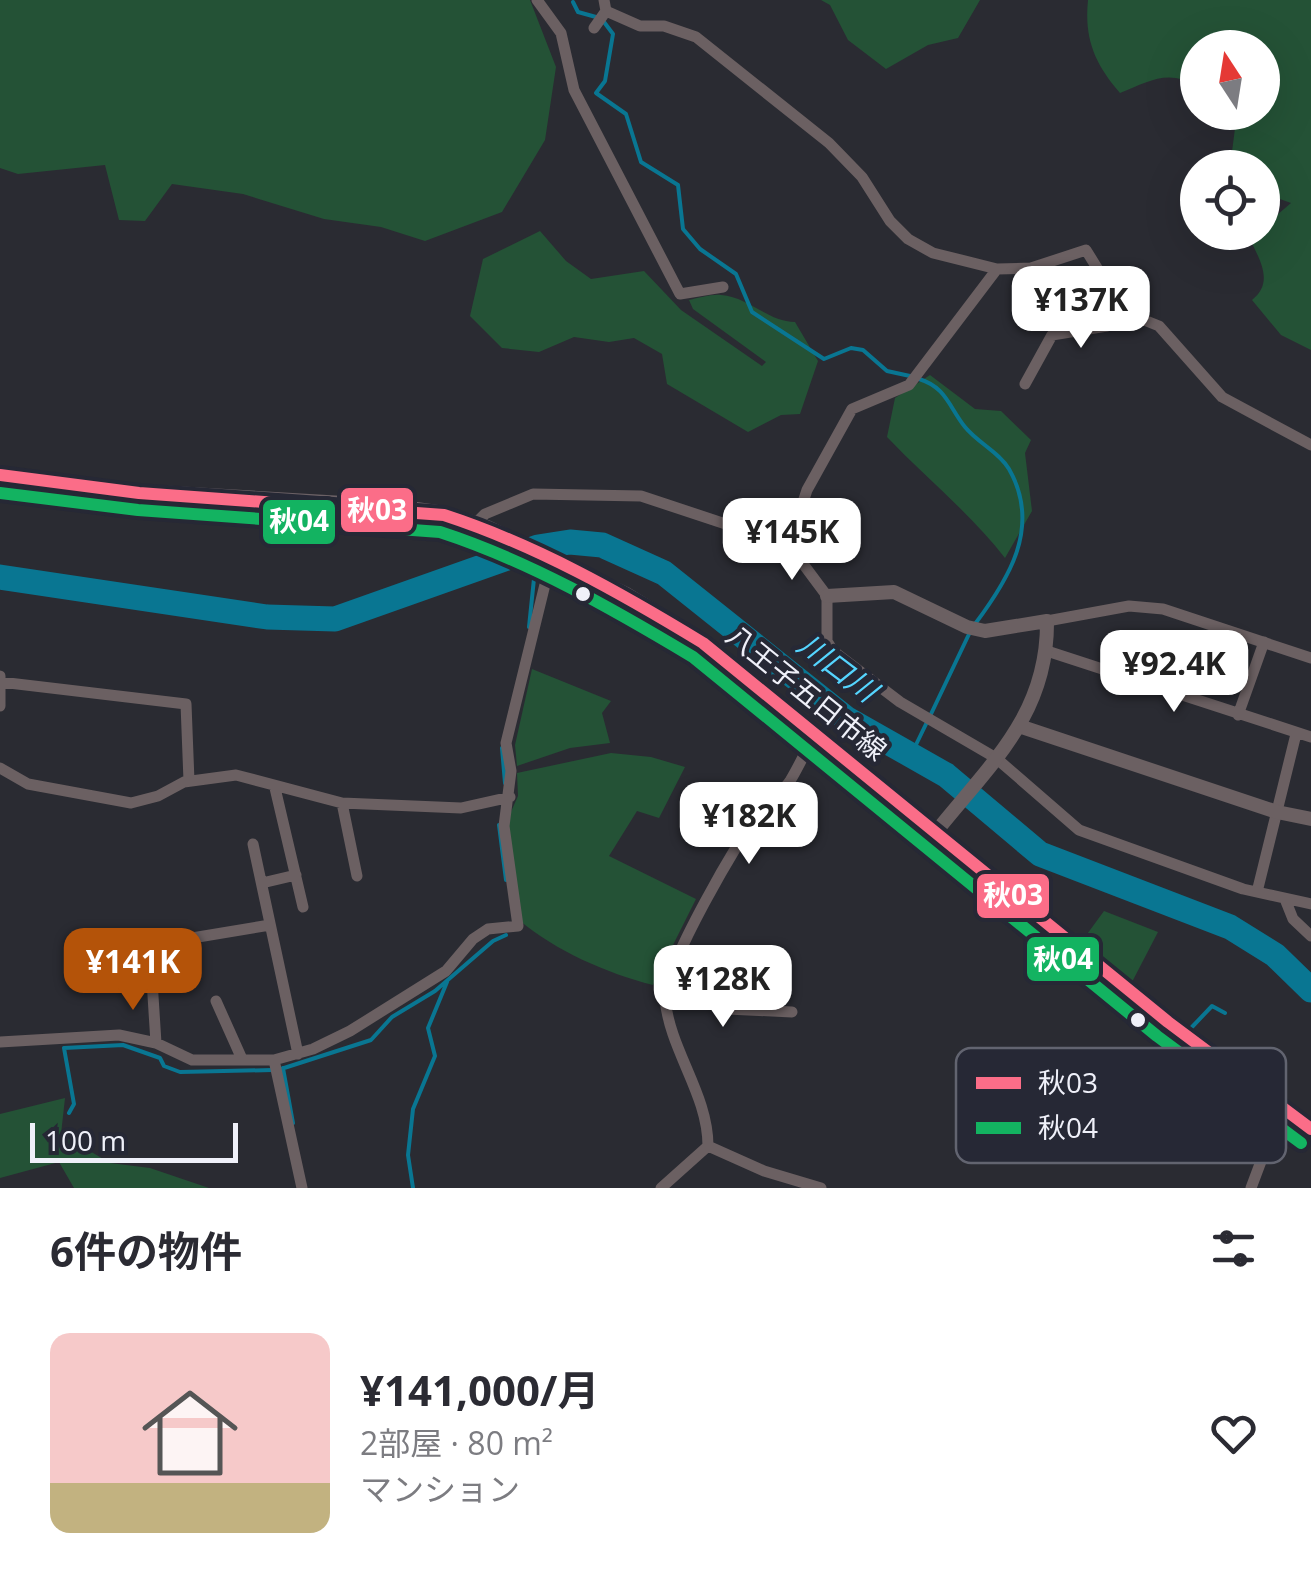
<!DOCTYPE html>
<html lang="ja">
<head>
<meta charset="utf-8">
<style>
	body { margin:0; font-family:"Open Sans","Noto Sans JP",sans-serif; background:#f7f7f7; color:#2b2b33; height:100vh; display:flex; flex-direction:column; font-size:38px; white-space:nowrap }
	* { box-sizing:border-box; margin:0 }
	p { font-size:32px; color:#7c7c81 }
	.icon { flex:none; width:55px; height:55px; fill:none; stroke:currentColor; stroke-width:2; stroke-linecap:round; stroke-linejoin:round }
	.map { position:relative; height:1188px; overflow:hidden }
	.details { display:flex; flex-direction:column; background:#fff; flex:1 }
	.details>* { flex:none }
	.needle { width:65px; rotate:348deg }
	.fabs { position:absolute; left:1180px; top:30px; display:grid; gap:20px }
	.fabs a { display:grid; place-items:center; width:100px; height:100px; border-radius:50%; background:#fff; box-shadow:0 10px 40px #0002; font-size:50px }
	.scale { position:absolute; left:30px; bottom:25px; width:208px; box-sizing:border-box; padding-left:10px; border:5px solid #eff0f9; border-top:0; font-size:28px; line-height:35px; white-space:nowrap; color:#eff0f9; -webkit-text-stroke:8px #262835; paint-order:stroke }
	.price { position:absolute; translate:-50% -85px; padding:0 22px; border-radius:20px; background:#fff; color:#222; font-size:32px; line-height:65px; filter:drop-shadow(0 2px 5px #0008) }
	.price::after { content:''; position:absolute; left:50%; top:60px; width:30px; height:22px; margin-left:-15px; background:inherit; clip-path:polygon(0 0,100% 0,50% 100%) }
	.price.current { background:#b45309; color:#fff }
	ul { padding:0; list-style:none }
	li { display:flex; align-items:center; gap:30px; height:250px; padding:0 50px }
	li span { display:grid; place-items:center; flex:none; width:280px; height:200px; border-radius:20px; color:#555 }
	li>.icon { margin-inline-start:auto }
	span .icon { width:120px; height:120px; fill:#fffc; stroke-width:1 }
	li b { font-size:42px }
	h2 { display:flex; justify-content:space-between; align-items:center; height:120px; padding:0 50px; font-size:42px }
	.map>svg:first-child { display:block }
	.green { fill:#245236 }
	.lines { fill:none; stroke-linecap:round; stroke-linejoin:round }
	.stream { stroke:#097692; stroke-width:4 }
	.river { stroke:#097692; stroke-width:25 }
	.minor { stroke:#6b6062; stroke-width:11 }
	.tertiary { stroke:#6b6062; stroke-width:14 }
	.primary { stroke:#6b6165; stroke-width:18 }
	.bus-1-casing { stroke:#262835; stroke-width:20 }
	.bus-2-casing { stroke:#262835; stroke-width:20 }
	.bus-1 { stroke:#fb6d88; stroke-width:12 }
	.bus-2 { stroke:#13b361; stroke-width:12 }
	.bus-dot { fill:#eff0f9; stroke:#262835; stroke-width:4 }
	.labels { text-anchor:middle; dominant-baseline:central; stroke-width:9; stroke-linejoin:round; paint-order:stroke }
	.street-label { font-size:28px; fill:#eff0f9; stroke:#262835 }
	.water-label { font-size:30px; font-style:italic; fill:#55d5ff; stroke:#262835 }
	.key { fill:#262835; stroke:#626470; stroke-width:2.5 }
	.key-label { font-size:28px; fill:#eff0f9 }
	.line-badge { stroke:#262835; stroke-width:4 }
	.badge-label { font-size:28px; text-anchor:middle; font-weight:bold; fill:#fff }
</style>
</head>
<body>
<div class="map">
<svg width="1311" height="1188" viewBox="0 0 1311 1188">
	<rect width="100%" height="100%" fill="#2a2b32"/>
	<path class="green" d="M 0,0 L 530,0 L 556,67 L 545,140 L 502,212 L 425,241 L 381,227 L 324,219 L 243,194 L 172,184 L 145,221 L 119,220 L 105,165 L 18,174 L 0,168 Z
		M 821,0 L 980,0 L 958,38 L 928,45 L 886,69 L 848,40 L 830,5 Z
		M 1088,0 L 1311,0 L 1311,350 L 1281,335 L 1252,300 C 1275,282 1259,259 1249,237 L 1262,232 L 1263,227 L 1291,203 L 1263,193 L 1262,168 L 1230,167 L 1237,113 L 1262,112 L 1262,48 L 1198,48 L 1197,87 C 1170,68 1149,81 1120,93 C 1095,64 1084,39 1088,0 Z
		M 540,231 L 566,261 L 591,279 L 644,271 L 681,310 L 762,366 L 766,362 L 693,309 L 689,300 C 699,298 711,294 721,295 C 749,297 768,322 795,322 L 818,361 L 800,414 L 781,415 L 748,432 L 667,384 L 662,354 L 634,338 L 609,342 L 574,337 L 539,352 L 502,348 L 470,316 L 483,259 Z
		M 930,375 L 975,409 L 1001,411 L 1031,440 L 1025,453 L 1032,511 L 1005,558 C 970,513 926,478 887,437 L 895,398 Z
		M 532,669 L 611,701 L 602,713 L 610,743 L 570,748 L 517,766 L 515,745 Z
		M 611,753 L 651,757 L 685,767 L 659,818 L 637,811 L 609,856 L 696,899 L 653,985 C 606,973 556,951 519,920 L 506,823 L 518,796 L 517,773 Z
		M 1104,911 L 1158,932 L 1132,982 L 1082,941 Z
		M 65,1098 L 61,1134 L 110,1163 L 150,1168 L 209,1188 L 74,1188 L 59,1162 L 0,1178 L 0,1114 Z"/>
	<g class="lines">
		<path class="stream" d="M 573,2 L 578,12 L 596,17
			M 604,22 L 613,34 L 605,81 L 596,93 L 626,114 L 641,162 L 678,185 L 683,229 L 700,249 L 736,274 L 752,312 L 824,359 L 851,348 L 863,350 L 887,371 L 910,376
			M 919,379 C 946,387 949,407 965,427 C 978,443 999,452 1009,469 C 1042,527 1008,580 975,624
			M 529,627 L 535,569
			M 931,714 L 970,632
			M 502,748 L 505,783
			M 911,755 L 927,722
			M 499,825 L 506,880
			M 1192,1027 L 1212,1006 L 1225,1013
			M 283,1068 L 293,1123
			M 281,1069 L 371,1040 L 392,1017 L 435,991 L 493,941 L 506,935
			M 69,1113 L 74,1104 L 64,1048 L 123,1045 L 160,1058 L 164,1066 L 180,1072 L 272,1070
			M 1151,1161 L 1160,1113 L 1181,1048
			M 413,1188 L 408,1155 L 413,1109 L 435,1056 L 428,1028 L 447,982"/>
		<path class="river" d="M 0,577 L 267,617 L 335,619 L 538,547 L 570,542 L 602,545 L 664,573 L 847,719 L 946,775 L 1040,854 L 1230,927 L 1275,955 L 1311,990"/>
		<path class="minor" d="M 537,0 L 561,33 L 574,90 L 680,294 L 723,287
			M 606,11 L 640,26 L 664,26 L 696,37 L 829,143 L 862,177 L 890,221 L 908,239 L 933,253 L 997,269 L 1031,268 L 1086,250 L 1124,312 L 1159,326 L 1222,397 L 1311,445
			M 594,28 L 606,11 L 604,0
			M 1025,384 L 1052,335 L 1107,326 L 1124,312
			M 475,524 L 485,514 L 533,494 L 641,496 L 789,545 L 827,596 L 827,641 L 833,651 L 900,702 L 996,758 L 1079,830 L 1243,889 L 1311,904
			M 789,545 L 807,490 L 852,409 L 909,385 L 997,269
			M 1047,621 L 1129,606 L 1163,609 L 1311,658
			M 1047,651 L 1311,737
			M 0,682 L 186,704 L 189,781
			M 0,706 L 0,676
			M 1238,715 L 1264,642
			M 0,768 L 28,784 L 131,803 L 158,796 L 184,782 L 236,775 L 342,803 L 461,808 L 510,797
			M 275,788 L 303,907
			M 342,803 L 357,876
			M 253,844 L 298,1054
			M 262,883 L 296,875
			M 1257,892 L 1296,734
			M 1285,899 L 1293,919 L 1311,936
			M 174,941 L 270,925
			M 152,980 L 156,1043
			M 669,982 L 713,986 L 727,1009 L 792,1012
			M 216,1001 L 242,1059
			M 0,1042 L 119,1035 L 156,1043 L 192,1060 L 274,1060 L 313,1049 L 350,1031 L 446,971 L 473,939 L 488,929 L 518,926 L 504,826 L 511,771 L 506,743 L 551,560
			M 274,1060 L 302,1188
			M 708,1146 L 764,1171 L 821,1188
			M 661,1188 L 708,1146 C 708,1094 670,1051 665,999 C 662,971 741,834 762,808 C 770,798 783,792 790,781 C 799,766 807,749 815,733
			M 1251,1188 L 1263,1156 L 1289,1113"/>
		<path class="tertiary" d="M 827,596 L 894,592 L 967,627 L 985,631 L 1047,621 C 1048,715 990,764 935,833
			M 1022,727 L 1277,812 L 1311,819"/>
		<path class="primary" d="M 0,475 L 139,493 L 395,508 L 444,515 L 487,529 L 624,595 L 703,643 L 1168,1022 L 1311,1129"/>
		<defs>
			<path id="bus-1" d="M 0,475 L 139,493 L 444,515 C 536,545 621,593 703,643 L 1168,1022 L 1311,1129"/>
			<path id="bus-2" d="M 0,493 L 138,510 L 440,532 C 529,561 613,609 693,657 L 1157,1036 L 1301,1143"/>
		</defs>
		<use href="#bus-1" class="bus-1-casing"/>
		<use href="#bus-2" class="bus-2-casing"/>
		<use href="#bus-1" class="bus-1"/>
		<use href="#bus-2" class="bus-2"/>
	</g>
	<g class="bus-dot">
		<circle cx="583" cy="594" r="9"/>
		<circle cx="1138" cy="1020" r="9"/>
	</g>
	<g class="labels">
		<g class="street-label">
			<text transform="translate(807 692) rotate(39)">八王子五日市線</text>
		</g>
		<g class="water-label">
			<text transform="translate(838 667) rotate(37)">川口川</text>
		</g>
	</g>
	<rect x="956" y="1048" width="330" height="115" rx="15" class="key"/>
	<rect x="976" y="1077" width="45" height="12" fill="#fb6d88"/>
	<rect x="976" y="1122" width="45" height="12" fill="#13b361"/>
	<g class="key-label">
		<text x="1038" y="1093">秋03</text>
		<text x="1038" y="1138">秋04</text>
	</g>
	<g class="line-badge">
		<rect x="339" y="486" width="76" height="48" rx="10" fill="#fb6d88"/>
		<rect x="261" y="498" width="76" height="48" rx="10" fill="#13b361"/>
		<rect x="975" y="872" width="76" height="48" rx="10" fill="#fb6d88"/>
		<rect x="1025" y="935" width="76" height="48" rx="10" fill="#13b361"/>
	</g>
	<g class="badge-label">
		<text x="377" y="520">秋03</text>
		<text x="299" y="531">秋04</text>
		<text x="1013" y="905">秋03</text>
		<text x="1063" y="969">秋04</text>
	</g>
</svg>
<div class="fabs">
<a><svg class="needle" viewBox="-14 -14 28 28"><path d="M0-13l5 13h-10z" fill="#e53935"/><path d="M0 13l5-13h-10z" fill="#7c7c81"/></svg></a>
<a><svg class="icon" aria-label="locate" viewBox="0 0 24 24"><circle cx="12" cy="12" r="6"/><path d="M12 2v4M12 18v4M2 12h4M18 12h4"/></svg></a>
</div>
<div class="scale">100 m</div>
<b class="price" style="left:1081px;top:351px">¥137K</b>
<b class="price" style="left:792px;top:583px">¥145K</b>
<b class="price" style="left:1174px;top:715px">¥92.4K</b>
<b class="price" style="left:749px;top:867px">¥182K</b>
<b class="price current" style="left:133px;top:1013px">¥141K</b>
<b class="price" style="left:723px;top:1030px">¥128K</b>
</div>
<section class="details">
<h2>6件の物件<svg class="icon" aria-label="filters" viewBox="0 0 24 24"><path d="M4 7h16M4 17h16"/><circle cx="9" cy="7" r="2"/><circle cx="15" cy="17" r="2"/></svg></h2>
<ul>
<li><span style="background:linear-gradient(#f6c9c9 75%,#c2b280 0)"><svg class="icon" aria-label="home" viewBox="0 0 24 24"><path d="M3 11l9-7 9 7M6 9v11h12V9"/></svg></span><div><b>¥141,000/月</b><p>2部屋 · 80 m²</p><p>マンション</p></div><svg class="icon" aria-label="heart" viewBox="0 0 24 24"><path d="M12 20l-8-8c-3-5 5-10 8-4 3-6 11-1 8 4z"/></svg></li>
</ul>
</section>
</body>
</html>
